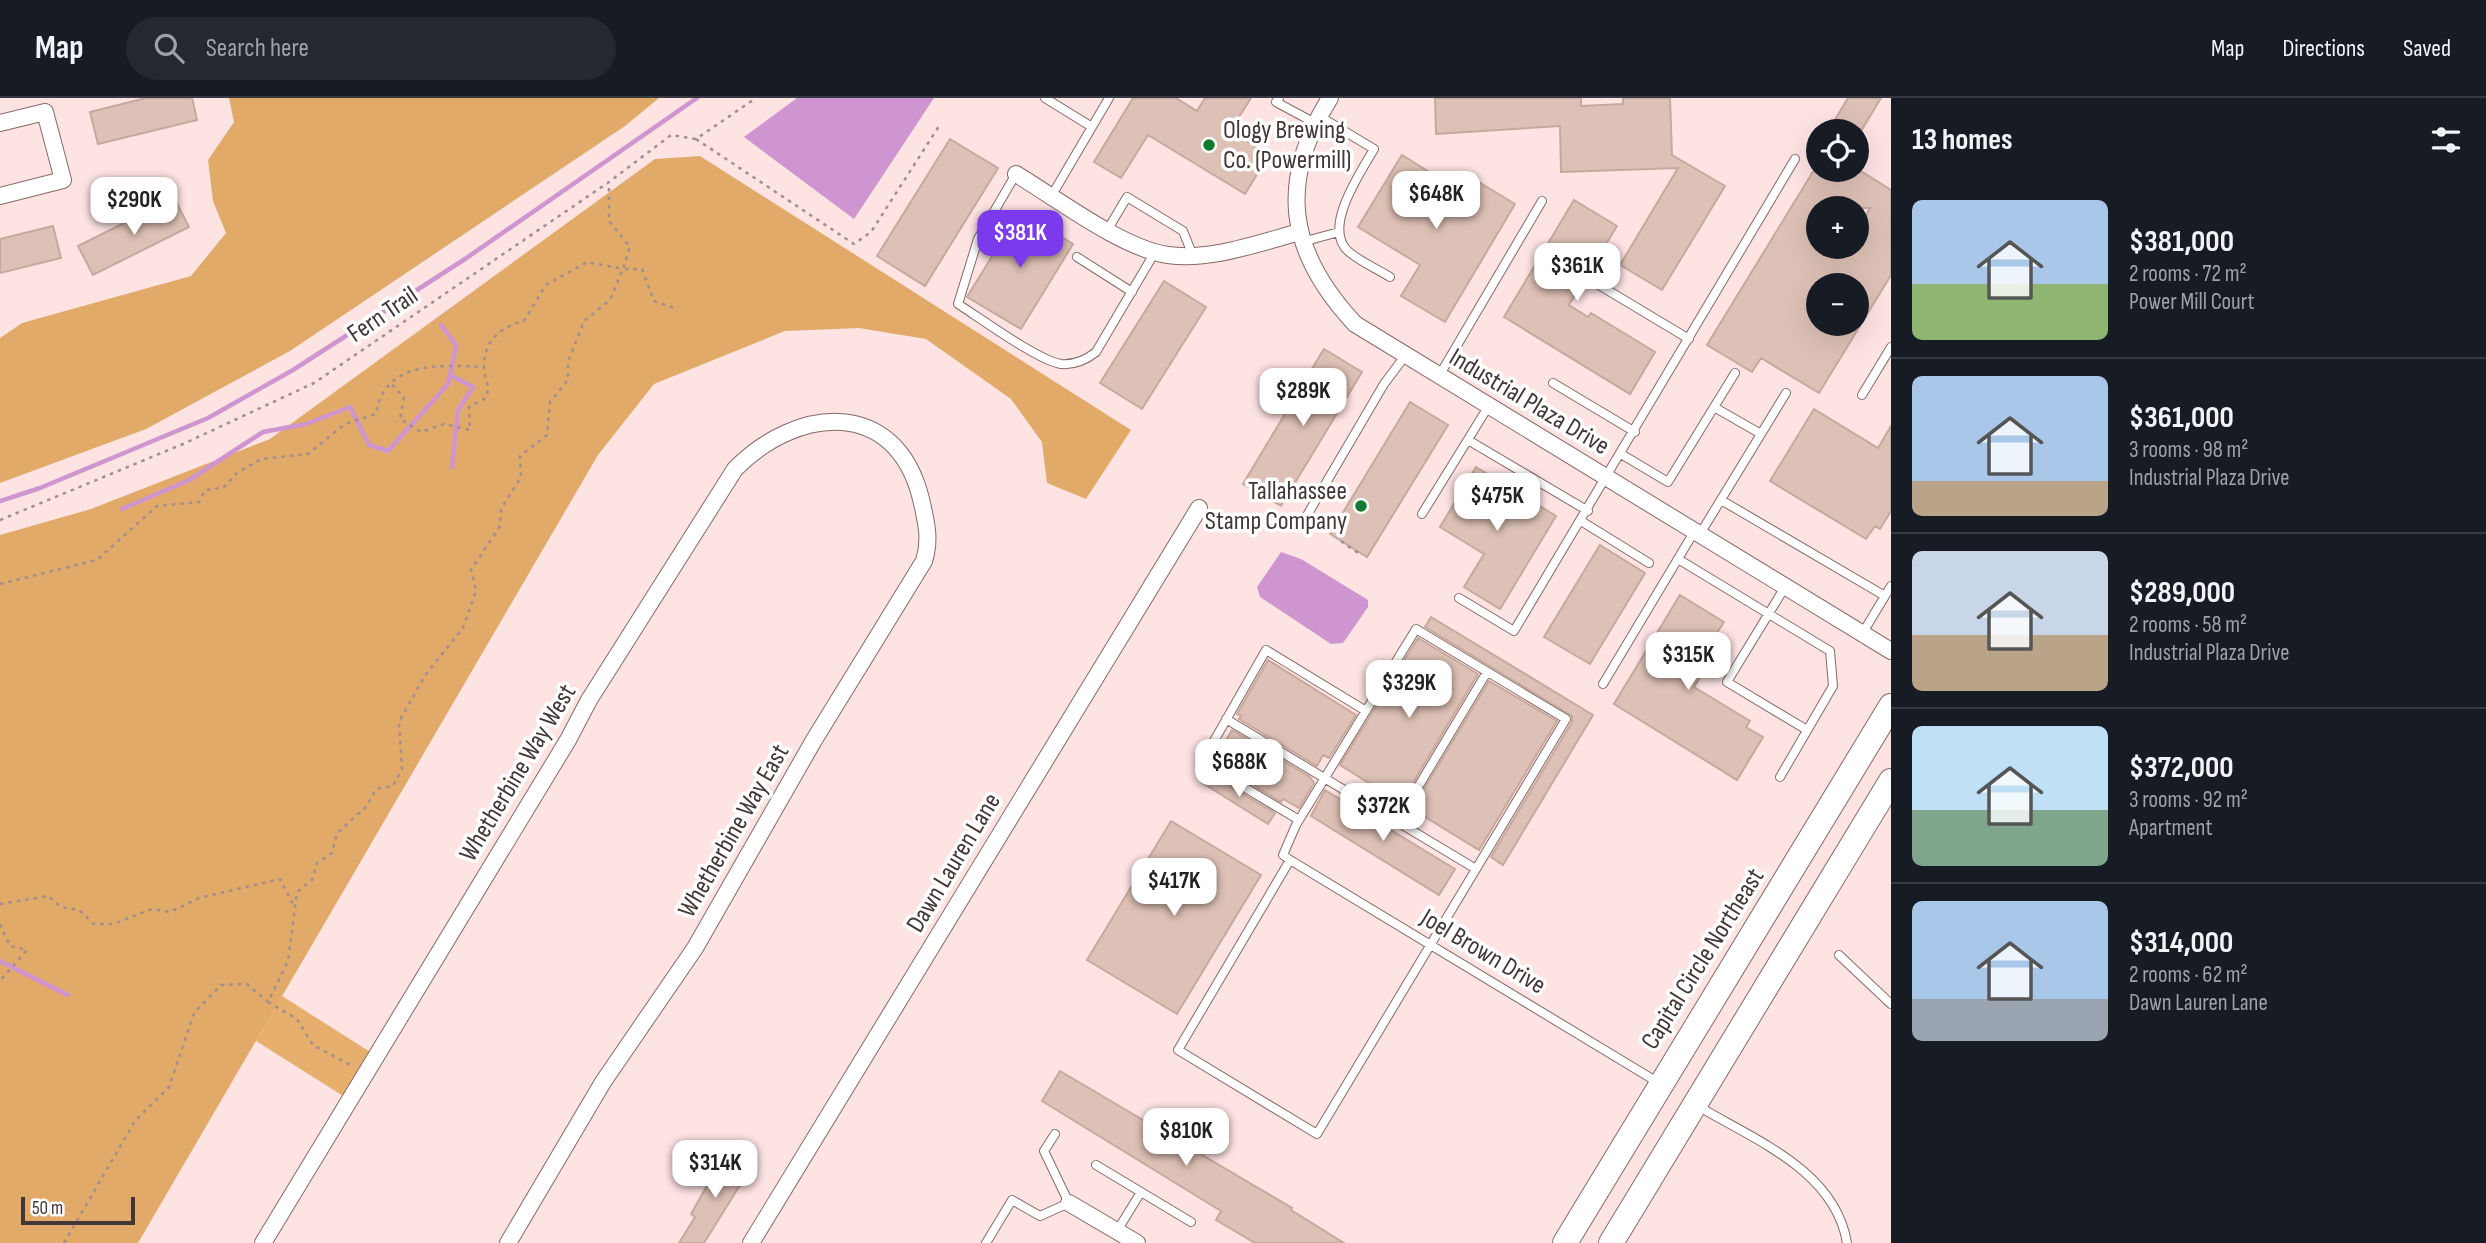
<!DOCTYPE html>
<html lang="en">
<head>
<meta charset="utf-8">
<style>
	body { margin:0; font-family:"Sofia Sans Condensed",sans-serif; background:#242831; color:#f1f3f6; height:100vh; display:flex; flex-direction:column; font-size:26px; white-space:nowrap }
	* { box-sizing:border-box; margin:0 }
	p { font-size:23px; color:#9ea1a6 }
	.icon { flex:none; width:38px; height:38px; fill:none; stroke:currentColor; stroke-width:2; stroke-linecap:round; stroke-linejoin:round }
	.map { position:relative; flex:1; overflow:hidden }
	.details { display:flex; flex-direction:column; background:#171b24; width:595px }
	.details>* { flex:none }
	.buttons { position:absolute; left:1806px; top:21px; display:grid; gap:14px }
	.buttons a { display:grid; place-items:center; width:63px; height:63px; border-radius:50%; background:#171b24; box-shadow:0 7px 28px #0002; font-size:35px }
	.scale { position:absolute; left:21px; bottom:18px; width:114px; box-sizing:border-box; padding-left:7px; border:4px solid #433636; border-top:0; font-size:19px; line-height:24px; white-space:nowrap; color:#433636; -webkit-text-stroke:5px #fff; paint-order:stroke }
	.price { position:absolute; translate:-50% -60px; padding:0 16px; border-radius:14px; background:#fff; color:#222; font-size:23px; line-height:46px; filter:drop-shadow(0 2px 4px #0008) }
	.price::after { content:''; position:absolute; left:50%; top:42px; width:21px; height:16px; margin-left:-10px; background:inherit; clip-path:polygon(0 0,100% 0,50% 100%) }
	.price.active { background:#7c3aed; color:#fff }
	ul { padding:0; list-style:none }
	li { display:flex; align-items:center; gap:21px; height:175px; padding:0 21px }
	li+li { border-top:2px solid #363941 }
	li span { display:grid; place-items:center; flex:none; width:196px; height:140px; border-radius:10px; color:#555 }
	li>.icon { margin-inline-start:auto }
	span .icon { width:84px; height:84px; fill:#fffc; stroke-width:1 }
	li b { font-size:30px }
	h2 { display:flex; justify-content:space-between; align-items:center; height:84px; padding:0 21px; font-size:30px }
	header { display:flex; align-items:center; gap:42px; box-sizing:border-box; height:98px; padding:0 35px; background:#171b24; border-bottom:2px solid #363941 }
	header strong { font-size:33px }
	nav { display:flex; gap:38px; margin-inline-start:auto; font-size:24px }
	.search { width:490px; height:63px; background:#242831; display:flex; align-items:center; gap:18px; box-sizing:border-box; padding:0 24px; border-radius:38px; color:#9ea1a6; font-size:26px }
	main { display:flex; flex:1; min-height:0 }
	.map>svg:first-child { display:block }
	.green { fill:#e6af6e }
	.forest { fill:#e2aa69 }
	.water { fill:#cf95d0 }
	.lines { fill:none; stroke-linecap:round; stroke-linejoin:round }
	.stream { stroke:#cf95d0; stroke-width:4.5 }
	.building { fill:#dec1b6; stroke:#c5a99d; stroke-width:2; fill-rule:evenodd }
	.lane-casing { stroke:#866969; stroke-width:10 }
	.street-casing { stroke:#866969; stroke-width:18 }
	.primary-casing { stroke:#866969; stroke-width:26 }
	.path { stroke:#a28e8e; stroke-width:2.5; stroke-dasharray:3.5 5; stroke-linecap:butt }
	.lane { stroke:#fff; stroke-width:8 }
	.street { stroke:#fff; stroke-width:16 }
	.primary { stroke:#fff; stroke-width:24 }
	.poi-dot { fill:#117b2f; stroke:#fff; stroke-width:2.5 }
	.labels { text-anchor:middle; dominant-baseline:central; stroke-width:7; stroke-linejoin:round; paint-order:stroke }
	.poi-label { font-size:26px; fill:#433636; stroke:#fff; text-anchor:start }
	.street-label { font-size:26px; fill:#433636; stroke:#fff }
</style>
</head>
<body>
<header>
<strong>Map</strong>
<div class="search"><svg class="icon" aria-label="search" viewBox="0 0 24 24"><circle cx="10" cy="10" r="6"/><path d="M15 15l6 6"/></svg>Search here</div>
<nav><a>Map</a><a>Directions</a><a>Saved</a></nav>
</header>
<main>
<div class="map">
<svg width="1891" height="1145" viewBox="0 0 1891 1145">
	<rect width="100%" height="100%" fill="#fee3e3"/>
	<path class="green" d="M 282,898 L 375,957 L 348,1001 L 256,943 Z"/>
	<path class="forest" d="M 229,0 L 659,0 L 625,28 L 290,253 L 146,331 L 0,385 L 0,240 L 22,225 L 191,178 L 226,135 L 213,103 L 208,62 L 234,24 Z
		M 700,58 L 1131,332 L 1086,401 L 1047,385 L 1042,344 L 1011,301 L 926,241 L 859,230 L 785,233 L 654,286 L 598,357 L 138,1145 L 0,1145 L 0,437 L 91,411 L 270,341 L 655,61 Z"/>
	<path class="water" d="M 797,0 L 934,0 L 854,121 L 744,39 Z
		M 1281,454 L 1301,461 L 1368,502 L 1368,509 L 1343,545 L 1331,546 L 1260,499 L 1257,489 Z"/>
	<g class="lines">
		<path class="stream" d="M 450,277 L 473,289 L 458,312 L 452,369
			M 0,403 L 40,390 L 208,320 L 293,272 L 465,161 L 697,0
			M 122,411 L 189,382 L 263,334 L 306,326 L 350,309 L 369,347 L 388,353 L 448,286 L 456,247 L 441,227
			M 0,863 L 68,897"/>
	</g>
	<path class="building" d="M 146,0 L 192,0 L 197,22 L 98,46 L 90,14 Z
		M 1133,0 L 1176,0 L 1197,13 L 1205,0 L 1251,0 L 1230,33 L 1269,57 L 1245,96 L 1148,37 L 1121,80 L 1094,64 Z
		M 1435,0 L 1581,0 L 1581,8 L 1623,6 L 1623,0 L 1670,0 L 1672,57 L 1725,88 L 1662,192 L 1620,167 L 1678,70 L 1561,74 L 1560,28 L 1436,36 Z
		M 1848,0 L 1881,0 L 1861,33 L 1847,33 L 1833,25 Z
		M 950,41 L 998,70 L 925,188 L 877,158 Z
		M 1402,57 L 1463,95 L 1472,80 L 1515,106 L 1445,224 L 1401,198 L 1420,167 L 1358,129 Z
		M 1814,72 L 1859,72 L 1891,92 L 1891,177 L 1819,295 L 1761,260 L 1752,274 L 1707,247 ZM 1818,110 L 1870,110 L 1857,132 L 1857,149 L 1818,149 ZM 1818,187 L 1857,187 L 1857,226 L 1818,226 Z
		M 174,100 L 189,129 L 93,177 L 78,148 Z
		M 1574,102 L 1617,128 L 1569,207 L 1588,219 L 1591,215 L 1655,254 L 1630,296 L 1504,219 Z
		M 1020,113 L 1073,146 L 1021,231 L 967,199 Z
		M 53,128 L 61,160 L 0,175 L 0,141 Z
		M 1164,183 L 1206,209 L 1142,311 L 1100,285 Z
		M 1324,251 L 1362,274 L 1281,408 L 1243,386 Z
		M 1410,304 L 1448,327 L 1367,459 L 1330,436 Z
		M 1814,311 L 1878,350 L 1891,328 L 1891,413 L 1880,431 L 1875,428 L 1866,441 L 1770,383 Z
		M 1476,369 L 1556,418 L 1500,511 L 1464,489 L 1484,456 L 1440,429 Z
		M 1600,447 L 1645,475 L 1590,566 L 1544,539 Z
		M 1680,497 L 1724,524 L 1715,538 L 1722,543 L 1694,589 L 1750,623 L 1746,629 L 1763,639 L 1737,682 L 1614,606 Z
		M 1431,519 L 1593,617 L 1503,767 L 1491,759 L 1572,624 L 1572,618 L 1425,529 Z
		M 1418,540 L 1478,576 L 1401,705 L 1340,667 Z
		M 1268,562 L 1356,617 L 1329,660 L 1323,657 L 1317,668 L 1239,621 L 1241,618 L 1237,616 Z
		M 1489,583 L 1557,623 L 1479,752 L 1412,711 Z
		M 1232,632 L 1310,679 L 1314,685 L 1299,710 L 1283,701 L 1281,704 L 1214,663 Z
		M 1207,675 L 1275,715 L 1268,726 L 1201,684 Z
		M 1325,692 L 1455,771 L 1439,797 L 1311,718 Z
		M 1171,723 L 1261,777 L 1177,916 L 1087,862 Z
		M 1060,973 L 1292,1110 L 1291,1112 L 1344,1145 L 1255,1145 L 1216,1122 L 1221,1113 L 1042,1003 Z
		M 725,1056 L 750,1071 L 704,1145 L 679,1145 L 695,1119 L 691,1116 Z"/>
	<g class="lines">
		<defs>
			<path id="lane" d="M 1045,0 L 1092,29
				M 1279,0 L 1276,4 L 1315,25
				M 1319,18 L 1374,51 C 1361,74 1321,131 1349,154 C 1361,164 1377,171 1390,179
				M 1016,76 L 978,141 L 958,206 C 980,220 1039,263 1061,266 C 1074,267 1086,262 1096,254 L 1155,154
				M 1052,97 L 1109,0
				M 1108,131 L 1127,99 L 1183,133 L 1193,158
				M 1302,144 L 1339,134
				M 1077,159 L 1132,194
				M 1599,187 L 1689,241
				M 1439,278 L 1542,103
				M 1553,285 L 1635,334
				M 1862,297 L 1891,249
				M 1714,309 L 1761,336
				M 1468,342 L 1588,413
				M 1621,356 L 1668,384 L 1735,275
				M 1721,402 L 1885,498
				M 1422,416 L 1488,309
				M 1306,419 L 1384,286 L 1405,258
				M 1581,423 L 1649,465
				M 1700,436 L 1786,295
				M 1678,461 L 1830,553 L 1833,588 L 1780,679
				M 1785,489 L 1727,584 L 1807,632
				M 1459,500 L 1514,533 L 1795,61
				M 1862,536 L 1891,488
				M 1603,586 L 1694,434
				M 1226,621 L 1476,771
				M 1299,722 L 1202,664 L 1266,552 L 1366,613
				M 1397,724 L 1487,574
				M 1290,762 L 1178,952 L 1317,1036 C 1400,898 1483,759 1566,621 L 1416,531 L 1296,727 L 1283,757 L 1290,762 L 1659,985
				M 1839,857 L 1891,906
				M 1698,1008 C 1754,1042 1835,1072 1847,1145
				M 1096,1067 L 1191,1124
				M 1117,1133 L 1141,1094
				M 986,1145 L 1012,1102 L 1040,1118 L 1069,1105 L 1044,1053 L 1055,1036"/>
			<path id="street" d="M 1330,0 C 1277,85 1288,154 1355,226 L 1891,553
				M 0,25 L 45,14 L 63,82 L 0,98
				M 1016,76 C 1056,100 1123,151 1168,157 C 1211,163 1258,145 1300,134
				M 1069,1105 L 1137,1145
				M 263,1145 L 568,642 L 589,602 L 735,371 C 797,308 896,299 921,401 C 926,423 931,441 924,463 L 814,642 L 695,850 L 603,984 L 508,1145
				M 751,1145 L 1199,410"/>
			<path id="primary" d="M 1565,1145 L 1891,608
				M 1611,1145 L 1891,683"/>
		</defs>
		<use href="#lane" class="lane-casing"/>
		<use href="#street" class="street-casing"/>
		<use href="#primary" class="primary-casing"/>
		<path class="path" d="M 696,41 L 854,146 L 871,134 L 941,25
			M 392,287 L 404,299 L 400,321 L 421,334 L 444,326 L 470,332 L 469,309 L 486,300 C 491,286 484,282 484,269 C 483,243 502,228 524,223 L 546,187 L 587,164 L 623,171 L 630,149 L 609,123 L 609,84
			M 0,422 L 183,346 L 314,285 L 609,84 L 671,37 L 696,41 L 756,0
			M 1341,443 L 1358,455
			M 0,486 L 97,462 L 157,408 L 199,404 L 205,392 L 223,390 L 237,375 L 261,361 L 308,356 L 345,326 L 376,316 C 384,262 442,267 483,269
			M 0,806 L 48,798 L 61,809 L 79,812 L 94,826 L 113,826 L 152,811 L 170,814 L 199,800 L 280,781 L 295,810
			M 0,826 L 10,848 L 27,852 L 0,883
			M 268,904 L 297,921 L 313,947 L 352,968
			M 64,1145 L 135,1023 L 169,989 L 194,915 L 221,887 L 247,886 L 268,904 L 288,863 L 297,794 L 312,782 L 317,765 L 332,755 L 337,735 L 367,708 L 376,691 L 393,688 L 402,671 L 399,624 L 426,576 L 463,530 L 476,493 L 471,472 L 500,428 L 501,411 L 521,379 L 520,358 L 547,337 L 550,304 L 568,282 L 568,264 L 584,223 L 610,202 L 623,171 L 642,171 L 654,203 L 677,211"/>
		<use href="#lane" class="lane"/>
		<use href="#street" class="street"/>
		<use href="#primary" class="primary"/>
	</g>
	<g class="poi-dot">
		<circle cx="1209" cy="47" r="7"/>
		<circle cx="1361" cy="408" r="7"/>
	</g>
	<g class="labels">
		<g class="poi-label">
			<text x="1223" y="32">Ology Brewing<tspan x="1223" dy="30">Co. (Powermill)</tspan></text>
			<text x="1347" y="393" text-anchor="end">Tallahassee<tspan x="1347" dy="30">Stamp Company</tspan></text>
		</g>
		<g class="street-label">
			<text transform="translate(383 217) rotate(-34)">Fern Trail</text>
			<text transform="translate(1529 304) rotate(31)">Industrial Plaza Drive</text>
			<text transform="translate(518 675) rotate(-59)">Whetherbine Way West</text>
			<text transform="translate(734 733) rotate(-60)">Whetherbine Way East</text>
			<text transform="translate(954 765) rotate(-59)">Dawn Lauren Lane</text>
			<text transform="translate(1483 854) rotate(31)">Joel Brown Drive</text>
			<text transform="translate(1703 861) rotate(-58)">Capital Circle Northeast</text>
		</g>
	</g>
</svg>
<div class="buttons">
<a><svg class="icon" aria-label="locate" viewBox="0 0 24 24"><circle cx="12" cy="12" r="6"/><path d="M12 2v4M12 18v4M2 12h4M18 12h4"/></svg></a>
<a>+</a>
<a>−</a>
</div>
<div class="scale">50 m</div>
<b class="price" style="left:1436px;top:133px">$648K</b>
<b class="price" style="left:134px;top:139px">$290K</b>
<b class="price active" style="left:1020px;top:172px">$381K</b>
<b class="price" style="left:1577px;top:205px">$361K</b>
<b class="price" style="left:1303px;top:330px">$289K</b>
<b class="price" style="left:1497px;top:435px">$475K</b>
<b class="price" style="left:1688px;top:594px">$315K</b>
<b class="price" style="left:1409px;top:622px">$329K</b>
<b class="price" style="left:1239px;top:701px">$688K</b>
<b class="price" style="left:1383px;top:745px">$372K</b>
<b class="price" style="left:1174px;top:820px">$417K</b>
<b class="price" style="left:1186px;top:1070px">$810K</b>
<b class="price" style="left:715px;top:1102px">$314K</b>
</div>
<section class="details">
<h2>13 homes<svg class="icon" aria-label="filters" viewBox="0 0 24 24"><path d="M4 7h16M4 17h16"/><circle cx="9" cy="7" r="2"/><circle cx="15" cy="17" r="2"/></svg></h2>
<ul>
<li><span style="background:linear-gradient(#a9c7e8 60%,#8fb573 0)"><svg class="icon" aria-label="home" viewBox="0 0 24 24"><path d="M3 11l9-7 9 7M6 9v11h12V9"/></svg></span><div><b>$381,000</b><p>2 rooms · 72 m²</p><p>Power Mill Court</p></div></li>
<li><span style="background:linear-gradient(#a9c7e8 75%,#b9a48a 0)"><svg class="icon" aria-label="home" viewBox="0 0 24 24"><path d="M3 11l9-7 9 7M6 9v11h12V9"/></svg></span><div><b>$361,000</b><p>3 rooms · 98 m²</p><p>Industrial Plaza Drive</p></div></li>
<li><span style="background:linear-gradient(#c9d6e8 60%,#b9a48a 0)"><svg class="icon" aria-label="home" viewBox="0 0 24 24"><path d="M3 11l9-7 9 7M6 9v11h12V9"/></svg></span><div><b>$289,000</b><p>2 rooms · 58 m²</p><p>Industrial Plaza Drive</p></div></li>
<li><span style="background:linear-gradient(#bfe0f5 60%,#7fa58c 0)"><svg class="icon" aria-label="home" viewBox="0 0 24 24"><path d="M3 11l9-7 9 7M6 9v11h12V9"/></svg></span><div><b>$372,000</b><p>3 rooms · 92 m²</p><p>Apartment</p></div></li>
<li><span style="background:linear-gradient(#a9c7e8 70%,#9aa5b1 0)"><svg class="icon" aria-label="home" viewBox="0 0 24 24"><path d="M3 11l9-7 9 7M6 9v11h12V9"/></svg></span><div><b>$314,000</b><p>2 rooms · 62 m²</p><p>Dawn Lauren Lane</p></div></li>
</ul>
</section>
</main>
</body>
</html>
